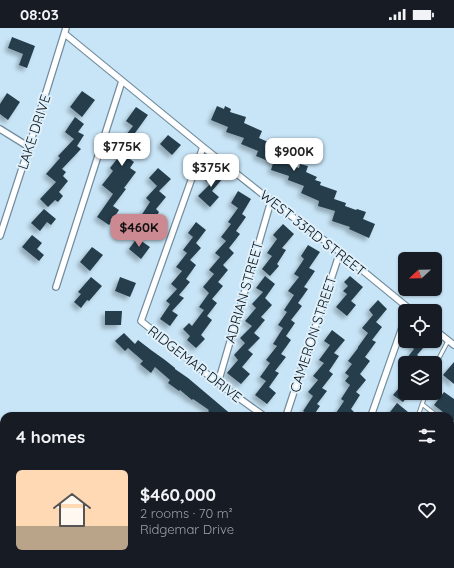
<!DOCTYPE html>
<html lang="en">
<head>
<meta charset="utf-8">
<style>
	body { margin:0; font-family:Quicksand,sans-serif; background:#20242c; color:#f1f3f6; height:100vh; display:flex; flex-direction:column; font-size:15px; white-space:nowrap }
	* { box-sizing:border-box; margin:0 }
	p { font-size:13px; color:#9ea1a6 }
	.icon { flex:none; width:22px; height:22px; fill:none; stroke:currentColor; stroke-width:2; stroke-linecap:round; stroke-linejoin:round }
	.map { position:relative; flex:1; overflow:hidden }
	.side { position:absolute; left:0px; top:384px; width:454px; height:156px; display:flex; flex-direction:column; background:#171b24; border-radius:12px 12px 0 0; box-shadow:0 1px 3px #0004 }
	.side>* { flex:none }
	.needle { width:26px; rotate:248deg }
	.tools { position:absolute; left:398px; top:224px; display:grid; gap:8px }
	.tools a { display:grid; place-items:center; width:44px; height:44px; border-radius:6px; background:#171b24; box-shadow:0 1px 3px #0004; font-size:20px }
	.price { position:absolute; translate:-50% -34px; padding:0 9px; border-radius:8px; background:#fff; color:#222; font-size:13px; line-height:26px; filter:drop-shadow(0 1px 2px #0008) }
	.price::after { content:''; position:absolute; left:50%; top:24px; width:12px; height:9px; margin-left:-6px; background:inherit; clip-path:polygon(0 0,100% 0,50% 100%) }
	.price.on { background:#cd8991; color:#111 }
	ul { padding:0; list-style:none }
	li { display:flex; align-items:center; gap:12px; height:100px; padding:0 16px }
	li span { display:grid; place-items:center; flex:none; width:112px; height:80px; border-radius:6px; color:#555 }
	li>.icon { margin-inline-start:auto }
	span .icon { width:48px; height:48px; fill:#fffc; stroke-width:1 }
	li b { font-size:17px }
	h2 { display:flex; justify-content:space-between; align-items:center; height:48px; padding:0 16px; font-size:17px }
	.status { display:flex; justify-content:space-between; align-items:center; height:28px; padding:0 20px; background:#171b24; direction:ltr }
	.status svg { height:11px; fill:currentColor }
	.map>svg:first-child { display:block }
	.building { fill:#263d4c; filter:url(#shadow) }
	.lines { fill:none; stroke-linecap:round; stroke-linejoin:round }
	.lane-casing { stroke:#738d9e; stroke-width:5 }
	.street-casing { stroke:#738d9e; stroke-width:8 }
	.lane { stroke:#fff; stroke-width:3 }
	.street { stroke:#fff; stroke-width:5.5 }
	.labels { text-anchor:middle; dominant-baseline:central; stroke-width:4; stroke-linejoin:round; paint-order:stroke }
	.street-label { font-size:14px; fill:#091319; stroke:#dff0fb }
</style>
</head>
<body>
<div class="status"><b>08:03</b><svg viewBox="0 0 49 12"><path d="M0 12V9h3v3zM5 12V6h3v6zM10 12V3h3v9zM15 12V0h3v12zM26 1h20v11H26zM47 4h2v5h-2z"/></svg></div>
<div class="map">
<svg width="454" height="540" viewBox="0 0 454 540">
	<defs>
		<filter id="shadow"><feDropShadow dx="-3.5" dy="3.5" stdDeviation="2" flood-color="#0004"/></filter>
	</defs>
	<rect width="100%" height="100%" fill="#c8e5f7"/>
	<path class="building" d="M 12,9 L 35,18 L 27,40 L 19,37 L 23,26 L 8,20 Z
		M 82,63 L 95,72 L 82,89 L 70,79 Z
		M 7,65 L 20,74 L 8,92 L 0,86 L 0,76 Z
		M 217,78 L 224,81 L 225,78 L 231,81 L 230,84 L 246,89 L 244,95 L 262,103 L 259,110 L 275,117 L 274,120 L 292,126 L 288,136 L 299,140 L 300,136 L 308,138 L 306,144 L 317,149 L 315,152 L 321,154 L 320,157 L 337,163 L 334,171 L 346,175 L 345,178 L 356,182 L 357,181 L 366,184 L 363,191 L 375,196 L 369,210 L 349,201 L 350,199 L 332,193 L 335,183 L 318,178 L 319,173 L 301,165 L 304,158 L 288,152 L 289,148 L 271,142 L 273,135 L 256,128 L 258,123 L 241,116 L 244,110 L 226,104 L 228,99 L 211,92 Z
		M 136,79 L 148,87 L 135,105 L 142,111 L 127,129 L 134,134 L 130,140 L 136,144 L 124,160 L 126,161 L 113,178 L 119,182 L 109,197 L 97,189 L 113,166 L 102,157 L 113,143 L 110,140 L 124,122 L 118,117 L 133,98 L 126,93 Z
		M 75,89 L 84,96 L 78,104 L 84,107 L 77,118 L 81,121 L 62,141 L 66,144 L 63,148 L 68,153 L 59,164 L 63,168 L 58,174 L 55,172 L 48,179 L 40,171 L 56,154 L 46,146 L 60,130 L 58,128 L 74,111 L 65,104 Z
		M 168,107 L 181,117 L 172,127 L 160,116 Z
		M 158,140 L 171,151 L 159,163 L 166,169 L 156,181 L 159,184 L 152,196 L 141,188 L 150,174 L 146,170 L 157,158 L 149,150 Z
		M 214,141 L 224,149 L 212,163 L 219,169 L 210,179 L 198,168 L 210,156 L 205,152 Z
		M 238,163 L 251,171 L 242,186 L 246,189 L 236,203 L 240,206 L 229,220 L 234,225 L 223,237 L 228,242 L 218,254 L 223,258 L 212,271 L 217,275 L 207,288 L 212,292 L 201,307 L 205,311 L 196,320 L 187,312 L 190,308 L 183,301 L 189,295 L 192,298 L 204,282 L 199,279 L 209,265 L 203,259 L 214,246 L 209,242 L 220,229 L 215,225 L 226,213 L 221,209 L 231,196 L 228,194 L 238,180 L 231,175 Z
		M 44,181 L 56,191 L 51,197 L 47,194 L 40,203 L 31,195 Z
		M 196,194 L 206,202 L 196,215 L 201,220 L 190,232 L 196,237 L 186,251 L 190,254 L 179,267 L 184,270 L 172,283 L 178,287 L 170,298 L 160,291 L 170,276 L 166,273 L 177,261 L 171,256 L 182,243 L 176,239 L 187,225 L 183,222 L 193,209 L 188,205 Z
		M 283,196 L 294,206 L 282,220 L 286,222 L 277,236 L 279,238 L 270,248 L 262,241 L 272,228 L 267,225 L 277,211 L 273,207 Z
		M 32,207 L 42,215 L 37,221 L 44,227 L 39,233 L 22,219 Z
		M 137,210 L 150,219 L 141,231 L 129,221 Z
		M 308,217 L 320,224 L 309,240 L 315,243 L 304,259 L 308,261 L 298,275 L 302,278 L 291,292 L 295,295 L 286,308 L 291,312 L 281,326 L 286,329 L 275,343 L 279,345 L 269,359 L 276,365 L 267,376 L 255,367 L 266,353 L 260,349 L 270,335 L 266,332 L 277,318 L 273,316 L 283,300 L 278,297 L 287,284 L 284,282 L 294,267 L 288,263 L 299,249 L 294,246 L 304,231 L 301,228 Z
		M 92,219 L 103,227 L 90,243 L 80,234 Z
		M 265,248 L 275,256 L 265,270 L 272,277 L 261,289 L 265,292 L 254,305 L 260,310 L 248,322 L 253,326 L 242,339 L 250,346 L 241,356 L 227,345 L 238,332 L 234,327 L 245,315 L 240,310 L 252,298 L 245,293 L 256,280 L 252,276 L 263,264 L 256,260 Z
		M 350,248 L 363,259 L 351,273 L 356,277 L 347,288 L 336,279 L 347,266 L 343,263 L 348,258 L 344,254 Z
		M 91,249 L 102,258 L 89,273 L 87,272 L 81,280 L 74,274 L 81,266 L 78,264 Z
		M 120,249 L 136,255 L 130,269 L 115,263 Z
		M 378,272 L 387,281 L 376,294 L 382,299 L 372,312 L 376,314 L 365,329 L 370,333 L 360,346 L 366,352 L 356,364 L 360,367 L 351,381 L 354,384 L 351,388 L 334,388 L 344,373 L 341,371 L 350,357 L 345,353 L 349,348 L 345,345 L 352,336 L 348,333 L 358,320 L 358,319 L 368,305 L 362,300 L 373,287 L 369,282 Z
		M 105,283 L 122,283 L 121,297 L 105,297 Z
		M 332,302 L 345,312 L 334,325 L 339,328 L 329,343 L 333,346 L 322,360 L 327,363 L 317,376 L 320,378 L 313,388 L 310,388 L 303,383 L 313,368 L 308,364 L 318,352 L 313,348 L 324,335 L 319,332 L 330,317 L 324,313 Z
		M 124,305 L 135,316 L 138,312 L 151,322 L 165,332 L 175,340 L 175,341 L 188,350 L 233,388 L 214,388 L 208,383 L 209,382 L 193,371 L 192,372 L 180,362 L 179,363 L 168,355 L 170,352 L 155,339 L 151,345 L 140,336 L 143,333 L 128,320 L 125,323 L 115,313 Z
		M 413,313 L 429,313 L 417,327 L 427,335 L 403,335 L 414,321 L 410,317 Z
		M 454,334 L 454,356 L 443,347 Z
		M 405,353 L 405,365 L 410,365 L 403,374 L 393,367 Z
		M 444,364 L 454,371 L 454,393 L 450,390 L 450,388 L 448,388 L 434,377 Z
		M 397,375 L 408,384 L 405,388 L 387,388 Z"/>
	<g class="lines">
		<defs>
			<path id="lane" d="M 435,340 L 438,332 L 448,313
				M 422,376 L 437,388
				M 418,388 L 426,365
				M 450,399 L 454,402
				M 450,428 L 454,414"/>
			<path id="street" d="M 65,6 L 203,119 L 271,173 L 340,224 L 412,283
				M 0,101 L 29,119
				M 203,119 L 141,293 L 218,355 L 264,388
				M 0,208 L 29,119 L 66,0
				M 56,259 L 122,53
				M 435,302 L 454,317
				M 218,355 L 271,173
				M 286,388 L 340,224
				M 371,388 L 405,291
				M 450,535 L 454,538"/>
		</defs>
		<use href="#lane" class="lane-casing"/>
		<use href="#street" class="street-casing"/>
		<use href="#lane" class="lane"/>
		<use href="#street" class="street"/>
	</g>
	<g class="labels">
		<g class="street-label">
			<text transform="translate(34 104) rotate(-72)">LAKE DRIVE</text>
			<text transform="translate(313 205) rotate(38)">WEST 33RD STREET</text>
			<text transform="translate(244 264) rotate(-74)">ADRIAN STREET</text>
			<text transform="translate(313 306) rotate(-72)">CAMERON STREET</text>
			<text transform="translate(195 336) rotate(38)">RIDGEMAR DRIVE</text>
		</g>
	</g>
</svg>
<div class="tools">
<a><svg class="needle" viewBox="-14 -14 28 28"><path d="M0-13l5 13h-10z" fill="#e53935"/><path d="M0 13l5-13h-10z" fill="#9ea1a6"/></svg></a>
<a><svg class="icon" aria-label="locate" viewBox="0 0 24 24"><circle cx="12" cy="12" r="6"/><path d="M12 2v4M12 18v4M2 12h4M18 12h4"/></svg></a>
<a><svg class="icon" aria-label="layers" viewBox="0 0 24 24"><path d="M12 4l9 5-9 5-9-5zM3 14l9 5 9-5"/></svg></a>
</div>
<b class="price" style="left:122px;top:139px">$775K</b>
<b class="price" style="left:294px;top:144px">$900K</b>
<b class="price" style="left:211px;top:160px">$375K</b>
<b class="price on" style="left:139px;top:220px">$460K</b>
<section class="side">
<h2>4 homes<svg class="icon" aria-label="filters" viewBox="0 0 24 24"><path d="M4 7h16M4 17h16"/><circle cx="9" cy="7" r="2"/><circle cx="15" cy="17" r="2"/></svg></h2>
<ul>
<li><span style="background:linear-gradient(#ffd9b3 70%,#b9a48a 0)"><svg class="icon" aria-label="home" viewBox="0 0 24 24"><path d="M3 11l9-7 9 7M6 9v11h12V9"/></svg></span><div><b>$460,000</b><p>2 rooms · 70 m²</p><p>Ridgemar Drive</p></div><svg class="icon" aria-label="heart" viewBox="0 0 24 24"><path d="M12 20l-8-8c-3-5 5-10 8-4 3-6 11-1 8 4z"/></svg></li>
</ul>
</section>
</div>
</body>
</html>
